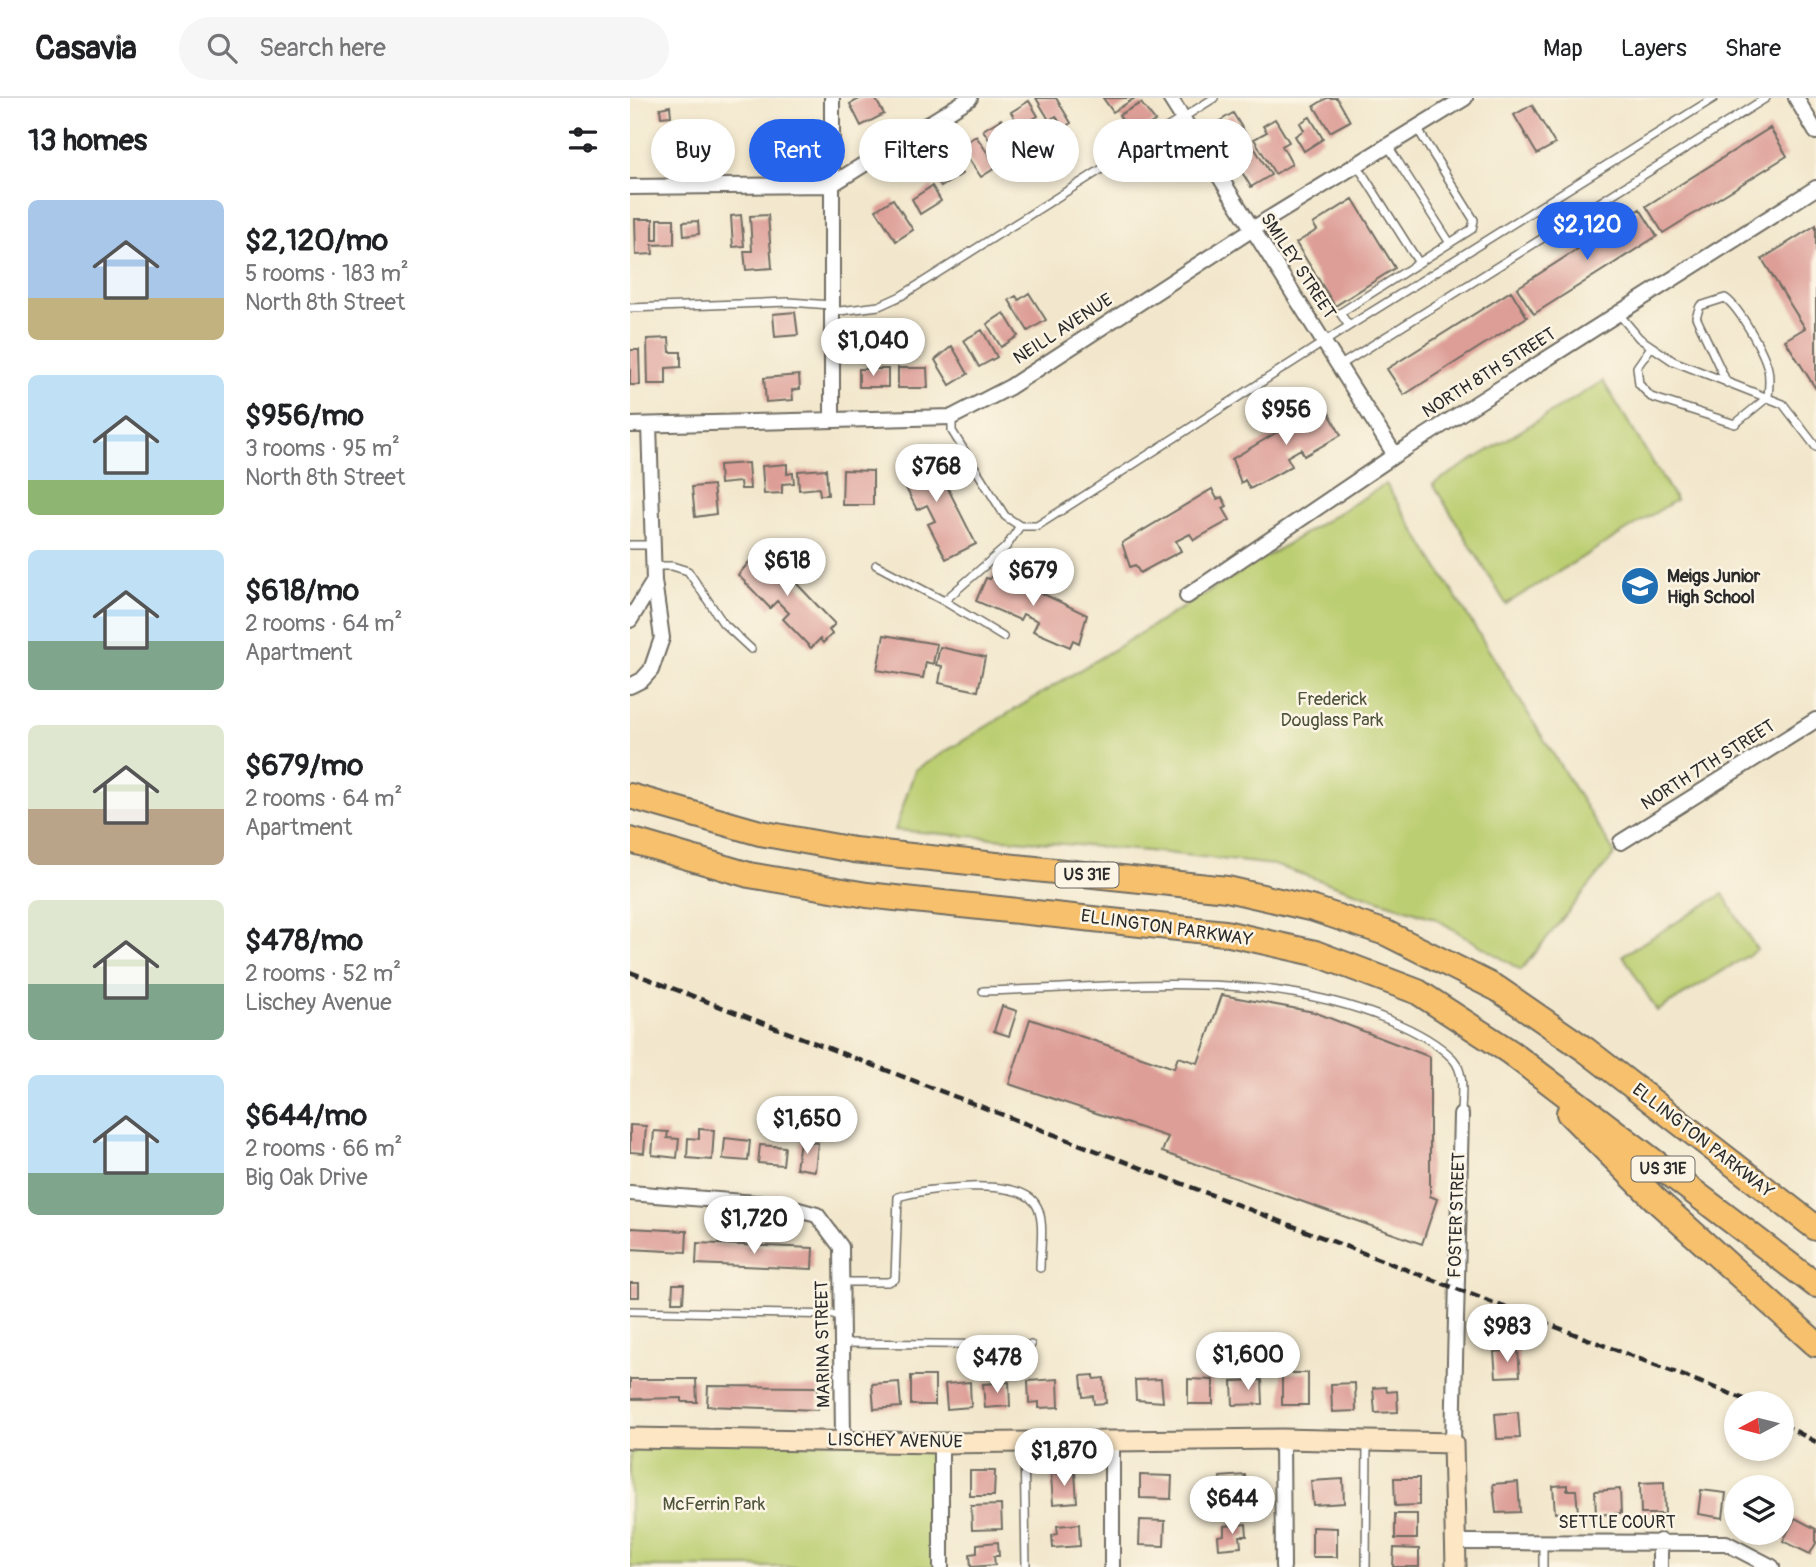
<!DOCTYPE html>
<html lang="en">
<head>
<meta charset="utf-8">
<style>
	body { margin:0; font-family:Pangolin,sans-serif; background:#f6f6f6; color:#202124; height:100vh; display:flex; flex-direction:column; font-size:26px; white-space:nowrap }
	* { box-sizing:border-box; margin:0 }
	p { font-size:23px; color:#757577 }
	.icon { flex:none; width:38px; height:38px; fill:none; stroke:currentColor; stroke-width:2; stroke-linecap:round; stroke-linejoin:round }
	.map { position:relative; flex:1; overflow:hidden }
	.details { display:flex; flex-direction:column; background:#fff; width:630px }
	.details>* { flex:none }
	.top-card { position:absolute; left:21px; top:21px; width:665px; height:63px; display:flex; gap:14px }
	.needle { width:46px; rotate:263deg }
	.buttons { position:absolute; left:1094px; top:1293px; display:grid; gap:14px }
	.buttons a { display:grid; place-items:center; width:70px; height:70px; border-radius:50%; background:#fff; box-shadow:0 4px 10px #0003; font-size:35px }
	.price { position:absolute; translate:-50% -60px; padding:0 16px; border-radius:24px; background:#fff; color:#222; font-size:23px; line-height:46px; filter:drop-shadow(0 2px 4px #0008) }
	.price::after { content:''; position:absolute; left:50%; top:42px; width:21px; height:16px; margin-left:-10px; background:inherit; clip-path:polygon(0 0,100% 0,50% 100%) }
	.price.active { background:#2563eb; color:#fff }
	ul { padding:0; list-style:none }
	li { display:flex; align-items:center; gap:21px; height:175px; padding:0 28px }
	li span { display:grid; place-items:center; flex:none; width:196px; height:140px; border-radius:10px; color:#555 }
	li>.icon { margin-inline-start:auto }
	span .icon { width:84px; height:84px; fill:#fffc; stroke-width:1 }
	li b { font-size:30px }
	h2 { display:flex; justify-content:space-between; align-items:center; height:84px; padding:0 28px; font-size:30px }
	.tag { padding:0 24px; border-radius:32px; background:#fff; box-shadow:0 4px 10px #0003; font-size:24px; line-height:63px }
	.tag.active { background:#2563eb; color:#fff }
	header { display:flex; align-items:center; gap:42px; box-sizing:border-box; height:98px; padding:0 35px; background:#fff; border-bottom:2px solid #e0e0e0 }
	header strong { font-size:33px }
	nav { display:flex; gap:38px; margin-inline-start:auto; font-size:24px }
	.search { width:490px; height:63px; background:#f6f6f6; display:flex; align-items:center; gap:18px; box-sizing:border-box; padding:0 24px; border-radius:38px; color:#757577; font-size:26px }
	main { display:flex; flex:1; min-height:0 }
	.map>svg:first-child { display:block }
	.green { fill:#bbce71; stroke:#737c4e; stroke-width:2 }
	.building { fill:#dd9e97 }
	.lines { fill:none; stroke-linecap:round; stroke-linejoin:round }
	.lane-casing { stroke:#716d63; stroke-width:10 }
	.street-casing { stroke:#716d63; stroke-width:18 }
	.secondary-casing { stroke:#716d63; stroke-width:23 }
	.highway-casing { stroke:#716d63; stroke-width:28 }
	.lane { stroke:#fff; stroke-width:7 }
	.street { stroke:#fff; stroke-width:14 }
	.secondary { stroke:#fce6c4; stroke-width:19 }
	.highway { stroke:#f7c06c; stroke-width:24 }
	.rail { stroke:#2b2b2b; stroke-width:4.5; stroke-dasharray:10 5; stroke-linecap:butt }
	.labels { text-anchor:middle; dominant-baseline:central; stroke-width:5; stroke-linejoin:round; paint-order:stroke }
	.shield { fill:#fcf5e5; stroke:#6a6863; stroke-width:2 }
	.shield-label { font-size:16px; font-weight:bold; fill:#2b2b2b }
	.street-label { font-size:18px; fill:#2b2b2b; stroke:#fcf5e5 }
	.poi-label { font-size:18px; font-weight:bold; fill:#2b2b2b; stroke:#fcf5e5; text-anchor:start }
	.park-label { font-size:18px; fill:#4f543c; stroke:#fcf5e5 }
</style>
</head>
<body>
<header>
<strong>Casavia</strong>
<div class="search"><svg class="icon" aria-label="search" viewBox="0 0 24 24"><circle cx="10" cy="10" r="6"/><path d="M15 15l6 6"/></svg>Search here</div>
<nav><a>Map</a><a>Layers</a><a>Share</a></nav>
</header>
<main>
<section class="details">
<h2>13 homes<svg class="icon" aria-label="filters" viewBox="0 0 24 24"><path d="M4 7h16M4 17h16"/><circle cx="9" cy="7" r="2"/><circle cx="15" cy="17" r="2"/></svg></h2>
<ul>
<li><span style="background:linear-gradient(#a9c7e8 70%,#c2b280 0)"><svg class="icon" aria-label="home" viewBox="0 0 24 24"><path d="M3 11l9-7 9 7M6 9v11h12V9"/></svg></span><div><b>$2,120/mo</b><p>5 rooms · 183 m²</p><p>North 8th Street</p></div></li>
<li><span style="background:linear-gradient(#bfe0f5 75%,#8fb573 0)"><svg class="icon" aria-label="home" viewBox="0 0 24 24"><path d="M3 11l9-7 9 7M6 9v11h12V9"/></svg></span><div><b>$956/mo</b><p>3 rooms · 95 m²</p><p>North 8th Street</p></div></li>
<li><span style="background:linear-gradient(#bfe0f5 65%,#7fa58c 0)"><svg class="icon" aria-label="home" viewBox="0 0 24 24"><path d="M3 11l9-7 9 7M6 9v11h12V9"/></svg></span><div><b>$618/mo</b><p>2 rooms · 64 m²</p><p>Apartment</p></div></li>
<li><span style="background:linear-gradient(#dfe7d0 60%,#b9a48a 0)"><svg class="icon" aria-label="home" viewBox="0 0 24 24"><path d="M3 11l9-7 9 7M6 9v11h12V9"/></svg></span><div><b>$679/mo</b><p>2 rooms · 64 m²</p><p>Apartment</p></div></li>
<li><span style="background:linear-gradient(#dfe7d0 60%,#7fa58c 0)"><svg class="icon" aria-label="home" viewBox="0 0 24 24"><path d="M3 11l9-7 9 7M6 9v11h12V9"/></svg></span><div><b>$478/mo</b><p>2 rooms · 52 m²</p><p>Lischey Avenue</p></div></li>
<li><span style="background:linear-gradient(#bfe0f5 70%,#7fa58c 0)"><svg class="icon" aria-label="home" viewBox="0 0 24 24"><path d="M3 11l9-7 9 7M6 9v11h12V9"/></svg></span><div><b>$644/mo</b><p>2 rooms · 66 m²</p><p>Big Oak Drive</p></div></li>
</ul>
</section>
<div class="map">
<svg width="1186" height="1469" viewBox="0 0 1186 1469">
	<rect width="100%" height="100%" fill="#fcf5e5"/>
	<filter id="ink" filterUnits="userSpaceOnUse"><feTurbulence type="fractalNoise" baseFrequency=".0143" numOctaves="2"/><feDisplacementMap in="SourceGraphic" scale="14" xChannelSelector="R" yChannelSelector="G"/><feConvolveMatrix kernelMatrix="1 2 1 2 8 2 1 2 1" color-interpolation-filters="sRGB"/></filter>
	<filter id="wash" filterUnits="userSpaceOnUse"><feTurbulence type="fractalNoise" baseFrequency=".00686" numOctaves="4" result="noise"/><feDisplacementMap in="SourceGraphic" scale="28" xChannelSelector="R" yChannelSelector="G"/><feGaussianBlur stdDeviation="1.57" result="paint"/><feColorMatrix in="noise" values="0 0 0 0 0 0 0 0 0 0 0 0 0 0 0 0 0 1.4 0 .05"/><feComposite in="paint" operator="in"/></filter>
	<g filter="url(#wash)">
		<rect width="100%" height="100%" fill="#f2e7cc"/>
		<path class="green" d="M 973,283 L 1046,402 L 876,506 L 803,386 Z
			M 756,386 L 985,756 L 891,872 L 806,821 L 644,767 L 517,753 L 265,732 L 285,672 Z
			M 1093,796 L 1127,852 L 1027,913 L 993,857 Z
			M 0,1340 L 311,1345 L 311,1469 L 0,1469 Z"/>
		<g id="blocks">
			<path class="building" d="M 231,0 L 245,0 L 254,16 L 231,28 L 220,6 Z
				M 406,0 L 426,0 L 441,25 L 433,30 L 426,18 L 419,22 Z
				M 473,0 L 505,0 L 483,14 Z
				M 697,0 L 707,0 L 720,23 L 700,34 L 684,8 Z
				M 399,3 L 408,18 L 390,29 L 381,14 Z
				M 511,5 L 525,23 L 501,37 L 489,17 Z
				M 902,7 L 925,46 L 907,56 L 884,17 Z
				M 40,8 L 41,18 L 31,19 L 30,10 Z
				M 603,15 L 641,77 L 621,89 L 583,27 Z
				M 680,19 L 693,41 L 674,53 L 665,38 L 674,32 L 670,25 Z
				M 371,21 L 389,49 L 371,60 L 353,32 Z
				M 645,21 L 659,44 L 652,48 L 662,66 L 645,76 L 624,41 L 637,34 L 633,28 Z
				M 164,28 L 166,57 L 151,58 L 151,49 L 138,50 L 137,30 Z
				M 1140,30 L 1157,58 L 1033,135 L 1016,108 Z
				M 84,34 L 87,49 L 66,52 L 64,37 Z
				M 346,38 L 367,69 L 351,79 L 330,48 Z
				M 322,60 L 332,76 L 311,89 L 302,73 Z
				M 302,88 L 311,103 L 290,116 L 282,101 Z
				M 263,101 L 283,132 L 266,143 L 246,112 Z
				M 723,101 L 765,170 L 705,208 L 666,145 L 687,132 L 683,126 Z
				M 1010,111 L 1027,138 L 904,216 L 887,190 Z
				M 111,117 L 114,148 L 103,149 L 101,118 Z
				M 138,117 L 142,170 L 116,172 L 114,153 L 122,153 L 120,118 Z
				M 5,121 L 23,121 L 23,142 L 28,142 L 28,121 L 44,121 L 44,146 L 22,147 L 23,156 L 6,157 Z
				M 68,123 L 69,136 L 54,138 L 53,124 Z
				M 1186,127 L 1186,291 L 1155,242 L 1175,230 L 1132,161 Z
				M 881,193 L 897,219 L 774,297 L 757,271 Z
				M 399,195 L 416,222 L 398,233 L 379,202 L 386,198 L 389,202 Z
				M 165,214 L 168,237 L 145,239 L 143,216 Z
				M 374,215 L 388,238 L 371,249 L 357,226 Z
				M 352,232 L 367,259 L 349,269 L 334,242 Z
				M 39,240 L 40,254 L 51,254 L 51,269 L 36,270 L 36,286 L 18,286 L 17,241 Z
				M 322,248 L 338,276 L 320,287 L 305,262 Z
				M 0,252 L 9,252 L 10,287 L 0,287 Z
				M 268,270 L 297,270 L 298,290 L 268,290 Z
				M 229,271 L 258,271 L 258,289 L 229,289 Z
				M 169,277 L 170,291 L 162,292 L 163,302 L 136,304 L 134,280 Z
				M 694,306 L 711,337 L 674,358 L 671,351 L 657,359 L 662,368 L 620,391 L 615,382 L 611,385 L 602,361 Z
				M 299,353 L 346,446 L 316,461 L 298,426 L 305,423 L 297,407 L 287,412 L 266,370 Z
				M 118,365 L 120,391 L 111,391 L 110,384 L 90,386 L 89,367 Z
				M 157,366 L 157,376 L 163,375 L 164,385 L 152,386 L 152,395 L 134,396 L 132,368 Z
				M 196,371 L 198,397 L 190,397 L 189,390 L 169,392 L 168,373 Z
				M 213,372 L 243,373 L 243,407 L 212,407 Z
				M 83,387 L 86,416 L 65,419 L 62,389 Z
				M 582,391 L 587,401 L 592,399 L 597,408 L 593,410 L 600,422 L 564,442 L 560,436 L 546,443 L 551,453 L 510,475 L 505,467 L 500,469 L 492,445 Z
				M 132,449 L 205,526 L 199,532 L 202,536 L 193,545 L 190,541 L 181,550 L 153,521 L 159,515 L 147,503 L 140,510 L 108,477 Z
				M 364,472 L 457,517 L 449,545 L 443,542 L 440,549 L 403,533 L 408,523 L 393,516 L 390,522 L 346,503 L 356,480 L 360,481 Z
				M 254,537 L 307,546 L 303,566 L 296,564 L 293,580 L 247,572 Z
				M 310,549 L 355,559 L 348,593 L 309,585 L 312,568 L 306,567 Z
				M 592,897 L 684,914 L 800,959 L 800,1098 L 807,1101 L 792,1146 L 532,1054 L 538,1039 L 379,986 L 400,921 L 544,970 L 548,959 L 568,965 Z
				M 372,908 L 387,913 L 379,938 L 364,933 Z
				M 0,1027 L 16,1028 L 14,1055 L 0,1054 Z
				M 69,1031 L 84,1032 L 82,1062 L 57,1060 L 58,1040 L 69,1041 Z
				M 24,1033 L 38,1034 L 37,1040 L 49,1041 L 47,1060 L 22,1057 Z
				M 95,1040 L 120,1043 L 118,1063 L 93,1061 Z
				M 170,1043 L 188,1045 L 185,1073 L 166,1070 Z
				M 130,1047 L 155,1049 L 153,1067 L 128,1065 Z
				M 0,1130 L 57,1133 L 56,1154 L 0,1151 Z
				M 67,1145 L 183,1150 L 182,1171 L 66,1166 Z
				M 0,1185 L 9,1185 L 9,1199 L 0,1199 Z
				M 43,1186 L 54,1186 L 53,1204 L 42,1204 Z
				M 888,1252 L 890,1278 L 866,1279 L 864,1254 Z
				M 652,1275 L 678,1275 L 678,1307 L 652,1307 Z
				M 464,1277 L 464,1281 L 474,1280 L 476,1305 L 464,1306 L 463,1298 L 453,1299 L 451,1278 Z
				M 281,1278 L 305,1278 L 305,1307 L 281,1307 Z
				M 0,1281 L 66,1281 L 67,1304 L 52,1304 L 52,1300 L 0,1301 Z
				M 428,1281 L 429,1309 L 409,1310 L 409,1304 L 399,1305 L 398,1283 Z
				M 531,1281 L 533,1304 L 506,1302 L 505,1282 Z
				M 558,1281 L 583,1282 L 583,1306 L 558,1306 Z
				M 632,1282 L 633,1306 L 603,1307 L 602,1283 Z
				M 269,1284 L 271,1309 L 244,1311 L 242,1286 Z
				M 340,1284 L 341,1309 L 317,1311 L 315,1286 Z
				M 379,1284 L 380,1308 L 355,1310 L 353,1286 Z
				M 725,1285 L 726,1313 L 702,1314 L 701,1286 Z
				M 78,1288 L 188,1289 L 188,1312 L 77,1308 Z
				M 756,1289 L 757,1294 L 767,1293 L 768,1314 L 745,1315 L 743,1290 Z
				M 888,1314 L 890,1340 L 867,1341 L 865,1316 Z
				M 340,1373 L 365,1373 L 364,1398 L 340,1398 Z
				M 445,1374 L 447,1404 L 423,1406 L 421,1376 Z
				M 510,1377 L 542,1378 L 541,1401 L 510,1400 Z
				M 615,1377 L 617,1404 L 593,1406 L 590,1379 Z
				M 764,1380 L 789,1380 L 789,1407 L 765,1408 Z
				M 713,1381 L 714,1405 L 683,1407 L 681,1383 Z
				M 888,1384 L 890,1414 L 866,1415 L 863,1386 Z
				M 1034,1384 L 1035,1416 L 1011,1416 L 1010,1385 Z
				M 937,1387 L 937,1392 L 946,1392 L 948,1414 L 925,1415 L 923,1388 Z
				M 990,1391 L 991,1415 L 966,1417 L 965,1393 Z
				M 1071,1392 L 1096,1395 L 1093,1420 L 1068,1416 Z
				M 371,1407 L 372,1431 L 342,1432 L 341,1408 Z
				M 765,1416 L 787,1416 L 787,1441 L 765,1441 Z
				M 1165,1420 L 1186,1431 L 1186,1445 L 1180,1456 L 1153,1443 Z
				M 510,1422 L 535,1423 L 534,1448 L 509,1447 Z
				M 449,1426 L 450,1448 L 423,1450 L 422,1437 L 428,1436 L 427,1428 Z
				M 616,1426 L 617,1438 L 610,1438 L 611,1449 L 589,1451 L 588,1438 L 594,1437 L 594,1428 Z
				M 682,1429 L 707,1430 L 707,1459 L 682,1459 Z
				M 368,1444 L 369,1458 L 364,1458 L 365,1467 L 341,1469 L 340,1456 L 347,1455 L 347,1446 Z
				M 764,1450 L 789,1451 L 789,1469 L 763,1469 Z"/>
		</g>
	</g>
	<g filter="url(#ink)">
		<use href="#blocks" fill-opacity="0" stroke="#716d63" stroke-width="2"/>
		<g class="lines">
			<defs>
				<path id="lane" d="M 758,48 L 820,145
					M 727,67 L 789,165
					M 0,210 L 159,204 L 201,207
					M 202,214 L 249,208 L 271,198 L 584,0
					M 988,215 L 1009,240 L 1043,263 L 1153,306 L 1186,349
					M 719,228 L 1084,0
					M 1021,249 L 1007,269 L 1009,286 L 1021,299 L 1105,326 L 1138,299 C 1139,289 1140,280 1138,271 C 1134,254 1109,209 1095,200 L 1070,208 L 1066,219 L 1097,285
					M 709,268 L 1136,0
					M 322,319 L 322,333 L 375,418 L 390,428 L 407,428 L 719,228 L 710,215 L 842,131 L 844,122 L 787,30
					M 0,447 L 22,447
					M 246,467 L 314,503 L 376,449 L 390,428
					M 24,468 L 42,468 L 58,473 L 93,525 L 121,551
					M 314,503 L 373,539
					M 353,893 C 487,890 633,869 759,922 C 781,931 806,943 823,961 C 836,976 831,998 831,1017
					M 211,1184 L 258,1184 L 265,1181 L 268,1099 C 295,1090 388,1079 405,1105 C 416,1120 410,1151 410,1170
					M 0,1213 L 211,1217
					M 212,1245 L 401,1247
					M 394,1345 L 396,1469
					M 736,1469 L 737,1344
					M 913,1469 L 913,1443"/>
				<path id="street" d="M 202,0 L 202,322
					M 540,0 L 765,357
					M 1166,0 L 1186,34
					M 0,89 L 201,87 L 340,0
					M 0,327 L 322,319 L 380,289 L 635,123 L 835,0
					M 557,498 L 765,357 L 1186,90
					M 0,522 L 24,483
					M 0,588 L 12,582 L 21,572 L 32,540 L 24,483 L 19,327
					M 991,744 L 1186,622
					M 0,1095 L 150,1107 L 187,1117 L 211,1149 L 213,1341
					M 652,1341 L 653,1469
					M 823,1345 L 831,1017
					M 1030,1443 L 1030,1469
					M 826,1444 L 1096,1445 L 1142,1469
					M 311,1469 L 311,1345
					M 482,1469 L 482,1345"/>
				<path id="secondary" d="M 0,1340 L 311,1345 L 652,1341 L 823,1345 L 826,1469"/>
				<path id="highway" d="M 0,698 L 130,735 L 224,752 L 597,791 L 684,811 L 756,835 L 868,891 L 956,952 L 1186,1130
					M 0,742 L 119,777 L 237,797 L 595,835 L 685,855 L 788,894 L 880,954 L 1186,1187
					M 939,1015 L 1025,1101 L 1186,1246"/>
			</defs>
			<use href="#lane" class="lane-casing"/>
			<use href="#street" class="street-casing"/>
			<use href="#secondary" class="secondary-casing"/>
			<use href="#highway" class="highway-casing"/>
			<use href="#lane" class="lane"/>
			<use href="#street" class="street"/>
			<use href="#secondary" class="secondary"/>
			<use href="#highway" class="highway"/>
			<path class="rail" d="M 0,874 L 1127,1306
				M 1152,1326 L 1186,1344"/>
		</g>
	</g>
	<defs>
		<symbol id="school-disc" viewBox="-11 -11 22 22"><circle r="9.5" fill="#1f6fb2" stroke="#fcf5e5"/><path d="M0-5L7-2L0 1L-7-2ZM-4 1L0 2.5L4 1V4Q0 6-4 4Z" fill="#fff"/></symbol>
	</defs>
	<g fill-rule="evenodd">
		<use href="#school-disc" x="988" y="466" width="44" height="44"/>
	</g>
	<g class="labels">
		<g class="shield">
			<rect x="425.5" y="764.5" width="63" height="25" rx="5"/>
			<rect x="1001.5" y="1058.5" width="63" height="25" rx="5"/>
		</g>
		<g class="shield-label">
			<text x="457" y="777">US 31E</text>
			<text x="1033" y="1071">US 31E</text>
		</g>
		<g class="street-label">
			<text transform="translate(668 168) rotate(57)">SMILEY STREET</text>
			<text transform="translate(433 231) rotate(-33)">NEILL AVENUE</text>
			<text transform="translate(859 275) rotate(-32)">NORTH 8TH STREET</text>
			<text transform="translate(1078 667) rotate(-32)">NORTH 7TH STREET</text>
			<text transform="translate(537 830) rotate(8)">ELLINGTON PARKWAY</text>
			<text transform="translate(1073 1043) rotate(38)">ELLINGTON PARKWAY</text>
			<text transform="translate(827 1117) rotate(-88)">FOSTER STREET</text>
			<text transform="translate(193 1246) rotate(-91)">MARINA STREET</text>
			<text transform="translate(265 1343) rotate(1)">LISCHEY AVENUE</text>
			<text x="987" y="1424">SETTLE COURT</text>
		</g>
		<g class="poi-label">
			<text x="1037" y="478">Meigs Junior<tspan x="1037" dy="21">High School</tspan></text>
		</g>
		<g class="park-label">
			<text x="702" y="601">Frederick<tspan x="702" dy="21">Douglass Park</tspan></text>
			<text x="84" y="1406">McFerrin Park</text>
		</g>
	</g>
</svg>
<div class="buttons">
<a><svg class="needle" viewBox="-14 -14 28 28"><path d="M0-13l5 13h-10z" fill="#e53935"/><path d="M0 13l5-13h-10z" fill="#757577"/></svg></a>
<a><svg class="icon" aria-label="layers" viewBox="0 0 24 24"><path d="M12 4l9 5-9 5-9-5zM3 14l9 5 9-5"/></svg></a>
</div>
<b class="price active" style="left:957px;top:164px">$2,120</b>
<b class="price" style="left:243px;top:280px">$1,040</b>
<b class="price" style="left:656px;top:349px">$956</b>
<b class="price" style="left:306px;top:406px">$768</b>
<b class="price" style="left:157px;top:500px">$618</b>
<b class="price" style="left:403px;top:510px">$679</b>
<b class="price" style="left:177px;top:1058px">$1,650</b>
<b class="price" style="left:124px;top:1158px">$1,720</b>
<b class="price" style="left:877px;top:1266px">$983</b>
<b class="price" style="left:618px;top:1294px">$1,600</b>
<b class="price" style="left:367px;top:1297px">$478</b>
<b class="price" style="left:434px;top:1390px">$1,870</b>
<b class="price" style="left:602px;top:1438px">$644</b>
<div class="top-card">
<a class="tag">Buy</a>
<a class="tag active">Rent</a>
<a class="tag">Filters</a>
<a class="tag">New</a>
<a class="tag">Apartment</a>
</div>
</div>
</main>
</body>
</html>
